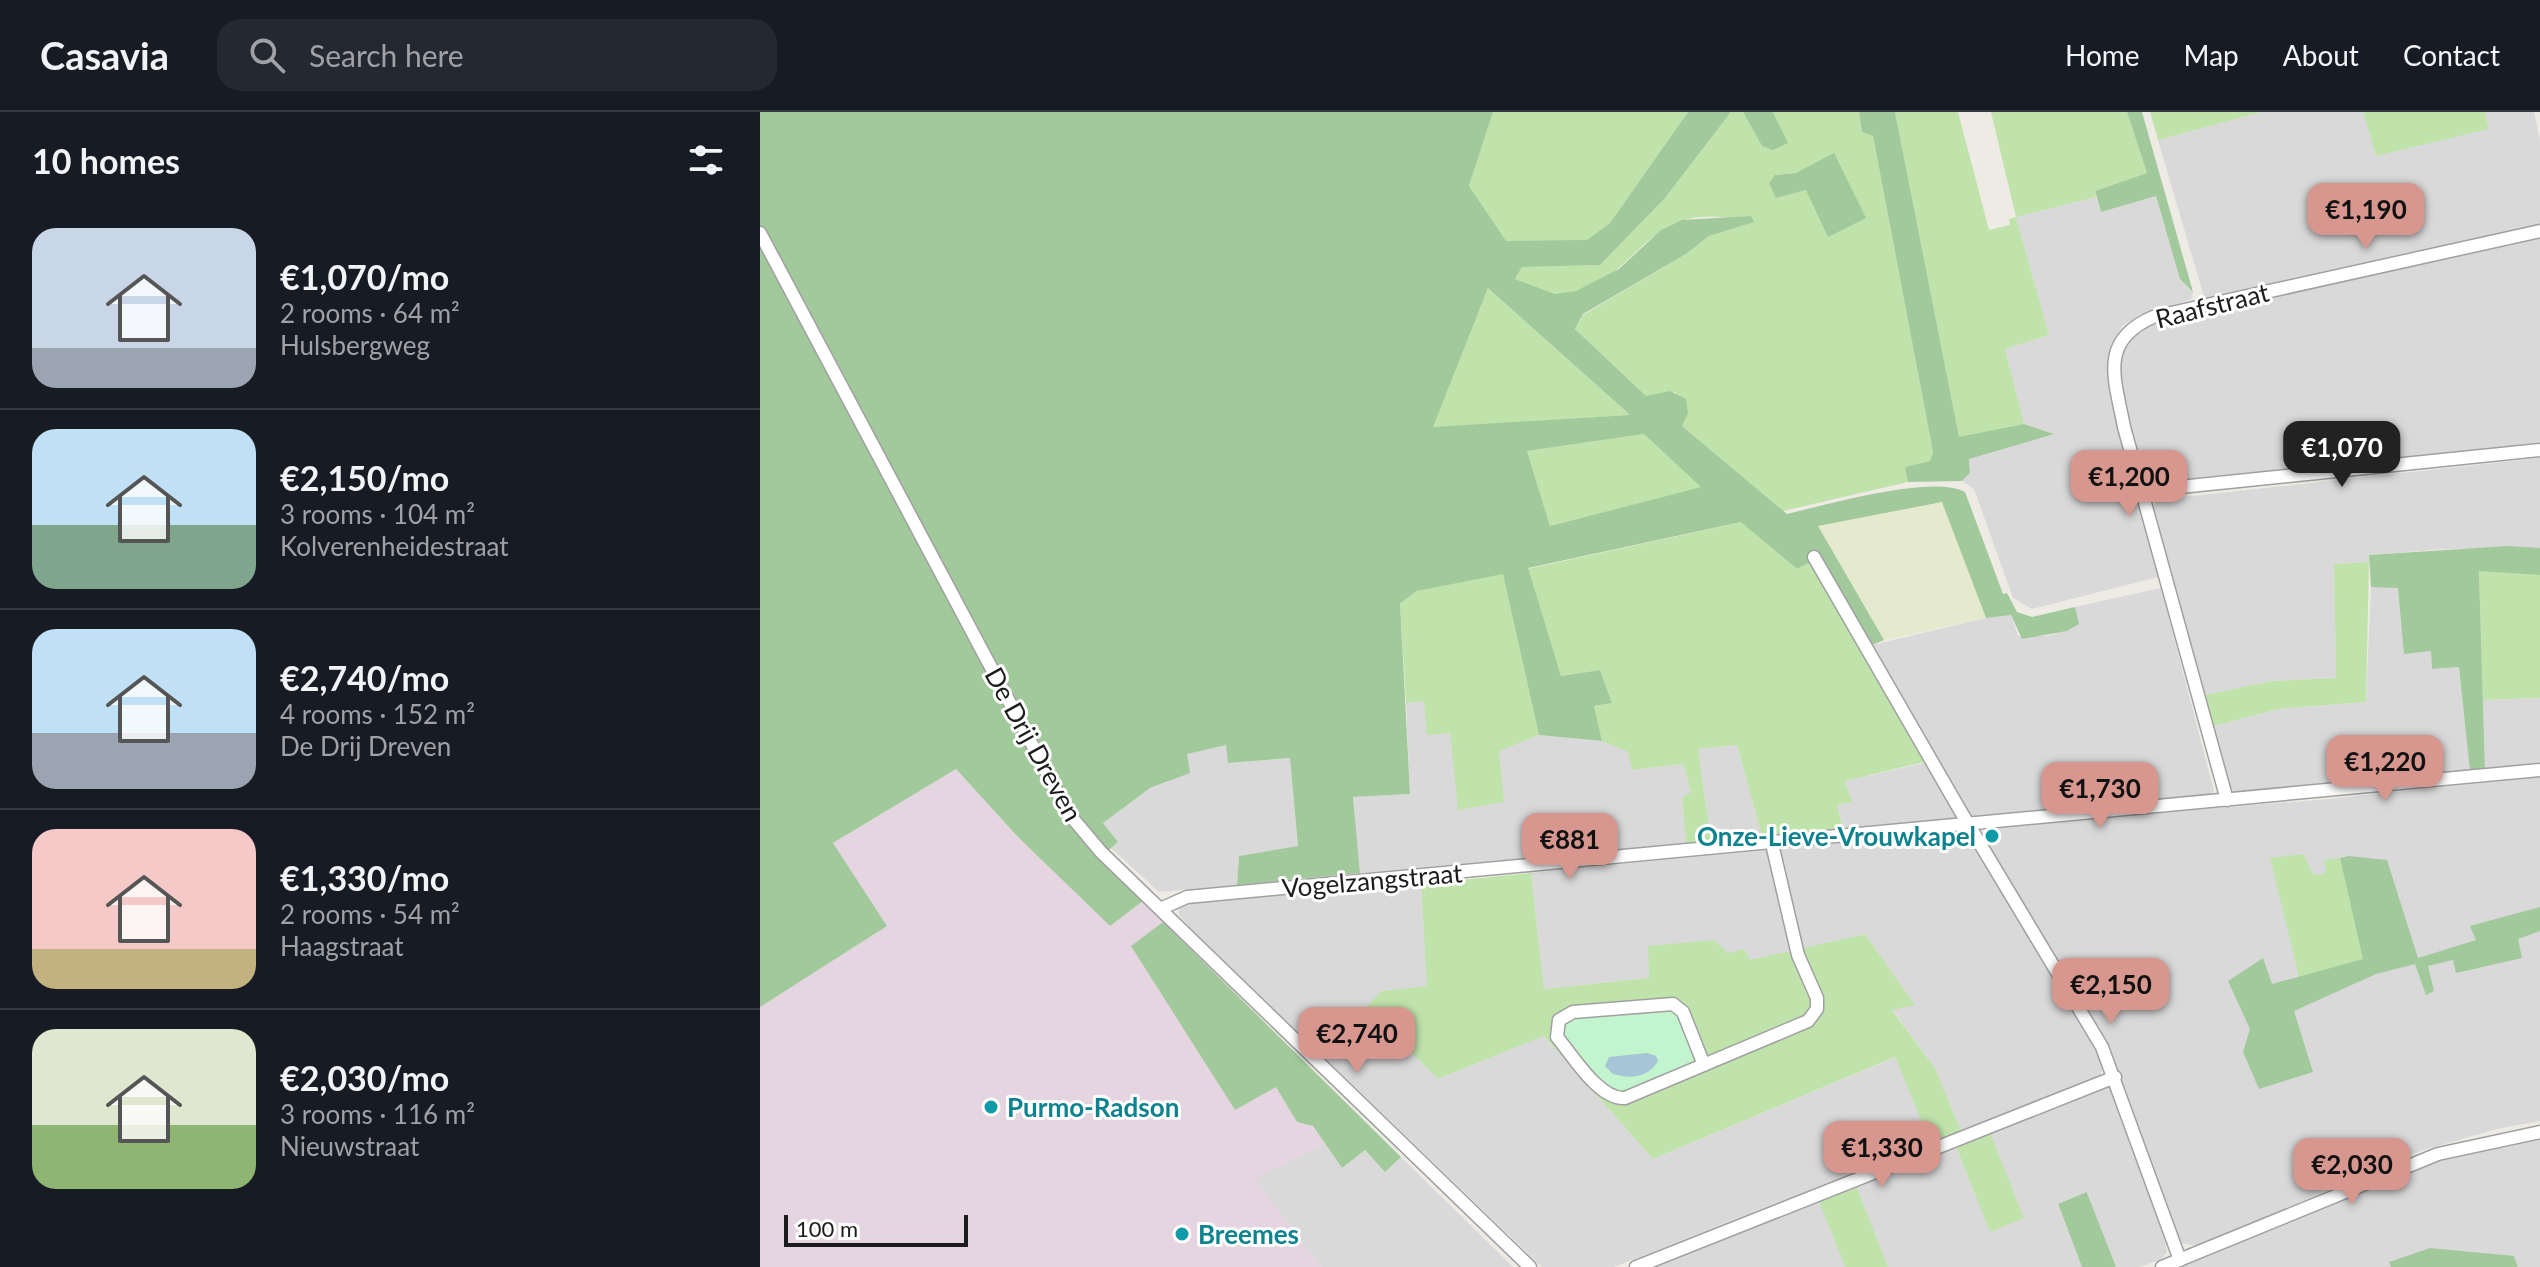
<!DOCTYPE html>
<html lang="en">
<head>
<meta charset="utf-8">
<style>
	body { margin:0; font-family:Lato,sans-serif; background:#242831; color:#f1f3f6; height:100vh; display:flex; flex-direction:column; font-size:30px; white-space:nowrap }
	* { box-sizing:border-box; margin:0 }
	p { font-size:26px; color:#9ea1a6 }
	.icon { flex:none; width:44px; height:44px; fill:none; stroke:currentColor; stroke-width:2; stroke-linecap:round; stroke-linejoin:round }
	.map { position:relative; flex:1; overflow:hidden }
	.side { display:flex; flex-direction:column; background:#171b24; width:760px }
	.side>* { flex:none }
	.scale { position:absolute; left:24px; bottom:20px; width:184px; box-sizing:border-box; padding-left:8px; border:4px solid #1c1c1c; border-top:0; font-size:22px; line-height:28px; white-space:nowrap; color:#1c1c1c; -webkit-text-stroke:6px #fff; paint-order:stroke }
	.price { position:absolute; translate:-50% -68px; padding:0 18px; border-radius:16px; background:#d7978f; color:#111; font-size:26px; line-height:52px; filter:drop-shadow(0 2px 4px #0008) }
	.price::after { content:''; position:absolute; left:50%; top:48px; width:24px; height:18px; margin-left:-12px; background:inherit; clip-path:polygon(0 0,100% 0,50% 100%) }
	.price.active { background:#222; color:#fff }
	ul { padding:0; list-style:none }
	li { display:flex; align-items:center; gap:24px; height:200px; padding:0 32px }
	li+li { border-top:2px solid #363941 }
	li span { display:grid; place-items:center; flex:none; width:224px; height:160px; border-radius:24px; color:#555 }
	li>.icon { margin-inline-start:auto }
	span .icon { width:96px; height:96px; fill:#fffc; stroke-width:1 }
	li b { font-size:34px }
	h2 { display:flex; justify-content:space-between; align-items:center; height:96px; padding:0 32px; font-size:34px }
	header { display:flex; align-items:center; gap:48px; box-sizing:border-box; height:112px; padding:0 40px; background:#171b24; border-bottom:2px solid #363941 }
	header strong { font-size:38px }
	nav { display:flex; gap:44px; margin-inline-start:auto; font-size:28px }
	.search { width:560px; height:72px; background:#242831; display:flex; align-items:center; gap:20px; box-sizing:border-box; padding:0 28px; border-radius:24px; color:#9ea1a6; font-size:30px }
	main { display:flex; flex:1; min-height:0 }
	.map>svg:first-child { display:block }
	.residential { fill:#dad9d9 }
	.industrial { fill:#e5d5e0 }
	.farmland { fill:#e5eacf }
	.grass { fill:#c0e3ac; fill-rule:evenodd }
	.forest { fill:#a2c99b; fill-rule:evenodd }
	.park { fill:#c2f4cd }
	.water { fill:#a6c5d7 }
	.lines { fill:none; stroke-linecap:round; stroke-linejoin:round }
	.street-casing { stroke:#a0a0a0; stroke-width:15 }
	.street { stroke:#fff; stroke-width:12 }
	.culture-dot { fill:#0f9aa8; stroke:#fff; stroke-width:3 }
	.labels { text-anchor:middle; dominant-baseline:central; stroke-width:6; stroke-linejoin:round; paint-order:stroke }
	.street-label { font-size:26px; fill:#1c1c1c; stroke:#fff }
	.culture-label { font-size:26px; font-weight:bold; fill:#0d838f; stroke:#fff; text-anchor:start }
</style>
</head>
<body>
<header>
<strong>Casavia</strong>
<div class="search"><svg class="icon" aria-label="search" viewBox="0 0 24 24"><circle cx="10" cy="10" r="6"/><path d="M15 15l6 6"/></svg>Search here</div>
<nav><a>Home</a><a>Map</a><a>About</a><a>Contact</a></nav>
</header>
<main>
<section class="side">
<h2>10 homes<svg class="icon" aria-label="filters" viewBox="0 0 24 24"><path d="M4 7h16M4 17h16"/><circle cx="9" cy="7" r="2"/><circle cx="15" cy="17" r="2"/></svg></h2>
<ul>
<li><span style="background:linear-gradient(#c9d6e8 75%,#9aa5b1 0)"><svg class="icon" aria-label="home" viewBox="0 0 24 24"><path d="M3 11l9-7 9 7M6 9v11h12V9"/></svg></span><div><b>€1,070/mo</b><p>2 rooms · 64 m²</p><p>Hulsbergweg</p></div></li>
<li><span style="background:linear-gradient(#bfe0f5 60%,#7fa58c 0)"><svg class="icon" aria-label="home" viewBox="0 0 24 24"><path d="M3 11l9-7 9 7M6 9v11h12V9"/></svg></span><div><b>€2,150/mo</b><p>3 rooms · 104 m²</p><p>Kolverenheidestraat</p></div></li>
<li><span style="background:linear-gradient(#bfe0f5 65%,#9aa5b1 0)"><svg class="icon" aria-label="home" viewBox="0 0 24 24"><path d="M3 11l9-7 9 7M6 9v11h12V9"/></svg></span><div><b>€2,740/mo</b><p>4 rooms · 152 m²</p><p>De Drij Dreven</p></div></li>
<li><span style="background:linear-gradient(#f6c9c9 75%,#c2b280 0)"><svg class="icon" aria-label="home" viewBox="0 0 24 24"><path d="M3 11l9-7 9 7M6 9v11h12V9"/></svg></span><div><b>€1,330/mo</b><p>2 rooms · 54 m²</p><p>Haagstraat</p></div></li>
<li><span style="background:linear-gradient(#dfe7d0 60%,#8fb573 0)"><svg class="icon" aria-label="home" viewBox="0 0 24 24"><path d="M3 11l9-7 9 7M6 9v11h12V9"/></svg></span><div><b>€2,030/mo</b><p>3 rooms · 116 m²</p><p>Nieuwstraat</p></div></li>
</ul>
</section>
<div class="map">
<svg width="1780" height="1155" viewBox="0 0 1780 1155">
	<rect width="100%" height="100%" fill="#edebe3"/>
	<path class="residential" d="M 1502,0 L 1603,0 L 1616,44 L 1729,16 L 1725,0 L 1774,0 L 1780,28 L 1780,112 L 1445,188 L 1398,28 Z
		M 1396,84 L 1420,167 L 1433,180 L 1432,187 L 1380,203 L 1362,214 L 1349,238 L 1357,310 L 1398,465 L 1272,497 L 1253,486 L 1214,377 L 1202,369 L 1210,361 L 1209,347 L 1293,322 L 1264,312 L 1245,237 L 1289,223 L 1256,105 L 1336,85 L 1341,100 Z
		M 1780,126 L 1780,334 L 1404,369 L 1389,369 L 1381,362 L 1368,319 L 1358,257 L 1365,227 L 1393,208 Z
		M 1780,346 L 1780,436 L 1686,437 L 1610,443 L 1609,450 L 1574,452 L 1576,566 L 1512,569 L 1444,583 L 1392,402 L 1396,388 Z
		M 1611,475 L 1638,475 L 1671,539 L 1673,557 L 1699,555 L 1710,660 L 1474,679 L 1469,674 L 1450,615 L 1518,597 L 1606,590 Z
		M 1401,476 L 1454,679 L 1448,684 L 1212,705 L 1207,703 L 1112,533 L 1226,506 L 1251,503 L 1258,524 L 1285,524 L 1307,519 L 1318,512 L 1315,495 Z
		M 1780,586 L 1780,653 L 1725,658 L 1723,588 Z
		M 664,589 L 690,620 L 739,638 L 779,623 L 842,629 L 869,640 L 872,658 L 923,652 L 931,681 L 922,686 L 926,732 L 600,761 L 593,685 L 650,682 L 646,591 Z
		M 467,632 L 469,651 L 530,646 L 538,735 L 479,744 L 477,773 L 399,780 L 351,736 L 358,730 L 343,711 L 390,676 L 408,670 L 427,642 Z
		M 977,633 L 1002,724 L 951,729 L 938,637 Z
		M 1168,650 L 1196,701 L 1195,706 L 1083,716 L 1077,693 L 1092,690 L 1085,669 Z
		M 1780,665 L 1780,1009 L 1737,1017 L 1660,1039 L 1437,1134 L 1420,1131 L 1351,940 L 1227,734 L 1228,721 L 1238,714 L 1569,687 Z
		M 1206,719 L 1215,727 L 1344,950 L 1340,964 L 1201,1019 L 1175,956 L 1132,897 L 1154,893 L 1105,822 L 989,849 L 968,841 L 889,834 L 889,866 L 784,877 L 771,761 Z
		M 661,772 L 668,875 L 622,879 L 678,967 L 784,924 L 893,1047 L 1136,945 L 1170,1030 L 854,1155 L 782,1155 L 434,820 L 419,803 L 419,797 L 425,791 Z
		M 1344,973 L 1354,976 L 1405,1129 L 1407,1140 L 1401,1147 L 1380,1155 L 1356,1155 L 1326,1081 L 1298,1093 L 1322,1155 L 1128,1155 L 1095,1071 L 1195,1032 L 1230,1119 L 1229,1018 Z
		M 1780,1028 L 1780,1155 L 1758,1155 L 1754,1144 L 1630,1150 L 1631,1155 L 1411,1155 L 1680,1049 Z
		M 565,1031 L 582,1056 L 605,1038 L 625,1060 L 641,1045 L 753,1155 L 561,1155 L 494,1067 Z
		M 1058,1087 L 1085,1155 L 887,1155 Z"/>
	<path class="industrial" d="M 196,657 L 259,726 L 350,814 L 383,789 L 403,810 L 372,834 L 475,997 L 516,974 L 537,1009 L 552,1013 L 565,1031 L 495,1067 L 561,1155 L 0,1155 L 0,895 L 127,814 L 72,732 Z"/>
	<path class="farmland" d="M 1183,390 L 1226,506 L 1124,528 L 1058,414 Z"/>
	<path class="grass" d="M 733,0 L 928,0 L 850,111 L 826,129 L 745,129 L 709,74 Z
		M 971,0 L 983,0 L 1002,34 L 1027,30 L 1013,0 L 1099,0 L 1102,20 L 1113,24 L 1173,340 L 1170,349 L 1146,355 L 1148,370 L 1023,399 L 922,314 L 916,280 L 886,284 L 815,217 L 823,203 L 926,142 L 949,124 L 993,110 C 969,105 945,101 921,109 C 876,124 850,187 796,182 C 783,180 767,172 755,167 L 762,155 L 840,153 L 905,86 ZM 1036,61 L 1105,106 L 1046,78 L 1016,86 L 1015,63 Z
		M 1135,0 L 1198,0 L 1229,118 L 1250,113 L 1249,107 L 1256,105 L 1231,0 L 1367,0 L 1387,61 L 1335,79 L 1336,85 L 1256,105 L 1289,223 L 1245,237 L 1264,312 L 1199,326 Z
		M 1390,0 L 1502,0 L 1398,28 Z
		M 1603,0 L 1725,0 L 1729,17 L 1616,44 Z
		M 728,176 L 870,303 L 672,316 Z
		M 884,322 L 942,375 L 790,414 L 767,339 Z
		M 982,410 L 1037,457 L 1050,450 L 1164,650 L 1085,669 L 1092,690 L 1077,693 L 1083,716 L 1002,724 L 977,633 L 938,637 L 951,729 L 926,732 L 922,686 L 931,680 L 923,652 L 872,658 L 868,640 L 842,629 L 834,594 L 852,591 L 840,558 L 801,564 L 767,457 Z
		M 1609,450 L 1606,590 L 1518,597 L 1450,615 L 1444,583 L 1512,569 L 1576,566 L 1574,452 Z
		M 1719,458 L 1780,463 L 1780,586 L 1723,588 Z
		M 743,461 L 779,623 L 739,639 L 744,690 L 698,698 L 690,621 L 667,623 L 664,589 L 646,591 L 640,490 L 657,479 Z
		M 1544,742 L 1553,763 L 1566,761 L 1564,748 L 1580,746 L 1604,847 L 1539,865 L 1510,746 Z
		M 771,761 L 784,877 L 889,866 L 888,834 L 954,828 L 968,841 L 984,837 L 990,848 L 1105,822 L 1155,893 L 1132,898 L 1175,956 L 1201,1019 L 1170,1030 L 1135,945 L 893,1047 L 784,924 L 678,967 L 606,895 L 622,879 L 667,874 L 661,772 Z
		M 1229,1018 L 1264,1106 L 1230,1120 L 1195,1032 Z
		M 1095,1071 L 1128,1155 L 1085,1155 L 1058,1087 Z"/>
	<path class="forest" d="M 0,0 L 733,0 L 709,74 L 746,129 L 827,128 L 850,111 L 928,0 L 971,0 L 905,86 L 840,153 L 762,155 L 755,167 L 795,182 L 816,179 L 859,157 L 901,118 L 922,108 L 991,104 L 994,110 L 949,124 L 926,142 L 823,202 L 815,217 L 886,284 L 910,279 L 926,287 L 928,301 L 922,314 L 1027,402 C 1066,393 1172,362 1205,380 L 1243,482 L 1247,481 L 1257,500 L 1272,505 L 1315,495 L 1319,512 L 1307,519 L 1262,527 L 1251,503 L 1226,506 L 1182,390 L 1058,414 L 1124,528 L 1112,533 L 1060,445 L 1037,457 L 981,410 L 768,456 L 801,564 L 840,558 L 852,591 L 834,594 L 842,629 L 779,623 L 743,462 L 657,479 L 640,491 L 650,682 L 593,685 L 600,761 L 477,773 L 479,744 L 538,734 L 530,646 L 468,651 L 466,633 L 427,642 L 430,661 L 390,676 L 343,711 L 358,730 L 341,745 L 383,789 L 350,814 L 259,726 L 196,657 L 73,731 L 127,814 L 0,895 ZM 728,176 L 869,302 L 869,303 L 673,315 ZM 884,322 L 941,375 L 790,414 L 767,339 Z
		M 983,0 L 1013,0 L 1028,31 L 1013,38 L 1002,34 Z
		M 1099,0 L 1135,0 L 1199,325 L 1264,312 L 1294,322 L 1209,347 L 1210,361 L 1202,369 L 1148,370 L 1145,355 L 1170,349 L 1173,340 L 1113,24 L 1102,20 Z
		M 1367,0 L 1382,0 L 1433,180 L 1420,167 L 1396,84 L 1341,100 L 1335,79 L 1387,61 Z
		M 1074,41 L 1106,106 L 1068,125 L 1046,78 L 1016,86 L 1009,71 L 1015,63 L 1036,61 Z
		M 1748,434 L 1780,436 L 1780,463 L 1719,459 L 1725,658 L 1710,660 L 1699,555 L 1672,557 L 1671,539 L 1644,542 L 1638,476 L 1611,475 L 1609,443 Z
		M 1589,744 L 1627,748 L 1658,846 L 1716,828 L 1710,814 L 1780,795 L 1780,819 L 1758,827 L 1762,846 L 1696,861 L 1693,848 L 1668,854 L 1674,879 L 1666,883 L 1655,852 L 1616,862 L 1534,899 L 1553,960 L 1499,977 L 1483,940 L 1490,917 L 1468,869 L 1503,846 L 1512,872 L 1603,847 L 1580,746 Z
		M 403,810 L 641,1045 L 625,1060 L 605,1038 L 582,1056 L 553,1014 L 537,1010 L 516,975 L 475,998 L 371,834 Z
		M 1327,1080 L 1327,1081 L 1356,1155 L 1322,1155 L 1298,1092 Z
		M 1670,1136 L 1754,1144 L 1758,1155 L 1631,1155 L 1629,1150 Z"/>
	<path class="park" d="M 907,895 L 919,901 C 925,916 940,937 931,952 L 864,980 L 852,979 L 802,924 L 805,907 Z"/>
	<path class="water" d="M 887,941 L 896,944 L 898,949 C 888,966 871,967 853,962 L 845,954 L 849,945 Z"/>
	<g class="lines">
		<defs>
			<path id="street" d="M 0,121 L 309,702 L 341,740 L 770,1155
				M 1381,379 L 1780,338
				M 1054,445 L 1201,700 L 1342,935 L 1420,1148
				M 1467,688 L 1364,315 C 1355,267 1338,229 1393,205 L 1780,119
				M 400,797 L 427,785 L 1780,658
				M 944,953 L 923,900 L 913,892 L 813,900 L 799,908 L 797,925 C 813,944 839,988 865,986 L 1048,909 L 1057,897 L 1057,886 L 1038,843 L 1012,732
				M 876,1155 L 1355,965
				M 1402,1155 L 1678,1042 L 1780,1020"/>
		</defs>
		<use href="#street" class="street-casing"/>
		<use href="#street" class="street"/>
	</g>
	<g class="culture-dot">
		<circle cx="1232" cy="724" r="8"/>
		<circle cx="231" cy="995" r="8"/>
		<circle cx="422" cy="1122" r="8"/>
	</g>
	<g class="labels">
		<g class="street-label">
			<text transform="translate(1452 193) rotate(-14)">Raafstraat</text>
			<text transform="translate(274 632) rotate(61)">De Drij Dreven</text>
			<text transform="translate(612 768) rotate(-5)">Vogelzangstraat</text>
		</g>
		<g class="culture-label">
			<text x="1216" y="724" text-anchor="end">Onze-Lieve-Vrouwkapel</text>
			<text x="247" y="995">Purmo-Radson</text>
			<text x="438" y="1122">Breemes</text>
		</g>
	</g>
</svg>
<div class="scale">100 m</div>
<b class="price" style="left:1606px;top:139px">€1,190</b>
<b class="price active" style="left:1582px;top:377px">€1,070</b>
<b class="price" style="left:1369px;top:406px">€1,200</b>
<b class="price" style="left:1625px;top:691px">€1,220</b>
<b class="price" style="left:1340px;top:718px">€1,730</b>
<b class="price" style="left:810px;top:769px">€881</b>
<b class="price" style="left:1351px;top:914px">€2,150</b>
<b class="price" style="left:597px;top:963px">€2,740</b>
<b class="price" style="left:1122px;top:1077px">€1,330</b>
<b class="price" style="left:1592px;top:1094px">€2,030</b>
</div>
</main>
</body>
</html>
